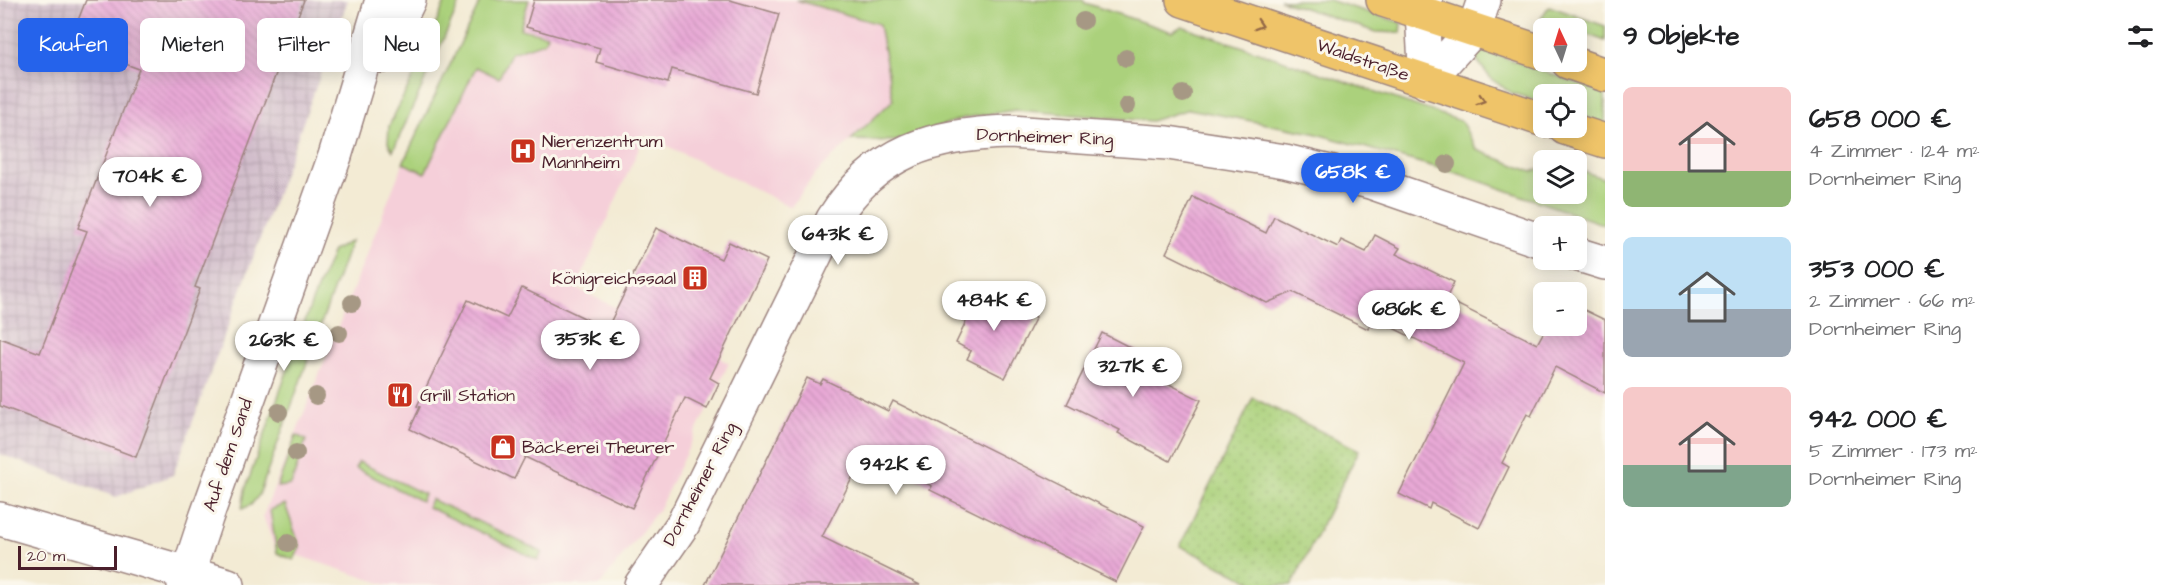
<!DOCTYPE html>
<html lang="de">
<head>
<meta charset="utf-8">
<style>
	body { margin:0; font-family:"Architects Daughter",sans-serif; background:#f2f2f2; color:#202124; height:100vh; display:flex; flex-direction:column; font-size:22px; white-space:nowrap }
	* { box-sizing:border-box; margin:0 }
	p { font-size:20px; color:#757577 }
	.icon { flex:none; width:33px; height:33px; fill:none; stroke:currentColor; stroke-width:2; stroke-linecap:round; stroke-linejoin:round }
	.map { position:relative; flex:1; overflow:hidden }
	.panel { display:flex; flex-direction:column; background:#fff; width:570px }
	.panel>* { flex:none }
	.hud { position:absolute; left:18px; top:18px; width:570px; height:54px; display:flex; gap:12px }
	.needle { width:39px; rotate:356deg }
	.controls { position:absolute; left:1533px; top:18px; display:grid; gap:12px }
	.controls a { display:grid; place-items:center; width:54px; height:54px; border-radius:9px; background:#fff; box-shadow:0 3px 15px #0003; font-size:30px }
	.scale { position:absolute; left:18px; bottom:15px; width:99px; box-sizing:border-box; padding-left:6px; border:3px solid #4a1f2b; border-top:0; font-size:16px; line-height:21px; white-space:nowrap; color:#4a1f2b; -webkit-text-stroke:4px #fbf7ec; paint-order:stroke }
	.price { position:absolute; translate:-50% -51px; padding:0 14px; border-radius:21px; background:#fff; color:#222; font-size:20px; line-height:39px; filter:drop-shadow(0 2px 3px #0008) }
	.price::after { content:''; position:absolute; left:50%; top:36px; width:18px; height:14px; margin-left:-9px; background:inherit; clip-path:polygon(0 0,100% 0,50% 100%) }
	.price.on { background:#2563eb; color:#fff }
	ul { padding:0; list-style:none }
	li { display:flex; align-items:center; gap:18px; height:150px; padding:0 18px }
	li span { display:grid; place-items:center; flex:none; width:168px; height:120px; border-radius:9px; color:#555 }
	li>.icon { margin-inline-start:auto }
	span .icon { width:72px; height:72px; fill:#fffc; stroke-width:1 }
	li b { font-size:26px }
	h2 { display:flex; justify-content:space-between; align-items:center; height:72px; padding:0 18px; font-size:26px }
	.pill { padding:0 21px; border-radius:9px; background:#fff; box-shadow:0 3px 15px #0003; font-size:21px; line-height:54px }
	.pill.on { background:#2563eb; color:#fff }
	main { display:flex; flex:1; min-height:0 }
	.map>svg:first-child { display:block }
	.built { fill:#f5cfd9 }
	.industrial { fill:url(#industrial-grid) }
	.grass { fill:#abd17c; stroke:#7a7854; stroke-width:1.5 }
	.park { fill:url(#park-dots); stroke:#7a7854; stroke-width:1.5 }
	.building { fill:url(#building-back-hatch) }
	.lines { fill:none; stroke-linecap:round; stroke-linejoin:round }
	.minor-casing { stroke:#9e8580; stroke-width:36 }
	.major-casing { stroke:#9e8580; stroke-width:36 }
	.minor { stroke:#fff; stroke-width:33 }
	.major { stroke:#efc469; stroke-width:33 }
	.tree { fill:#a69884 }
	.oneway { stroke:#946947 }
	.labels { text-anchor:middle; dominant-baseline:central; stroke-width:6; stroke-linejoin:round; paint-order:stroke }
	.street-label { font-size:18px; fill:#4a1f2b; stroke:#fbf7ec }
	.poi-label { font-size:18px; fill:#4a1f2b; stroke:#fbf7ec; text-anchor:start }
</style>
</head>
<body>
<main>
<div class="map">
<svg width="1605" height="585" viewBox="0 0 1605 585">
	<defs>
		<pattern id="industrial-grid" width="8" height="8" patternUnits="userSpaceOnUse" patternTransform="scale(1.5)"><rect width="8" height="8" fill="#d1bdcb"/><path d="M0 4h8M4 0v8" fill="none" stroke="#b5a2ae"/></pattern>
		<pattern id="park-dots" width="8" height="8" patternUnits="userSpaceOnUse" patternTransform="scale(1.5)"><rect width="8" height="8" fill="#abd17c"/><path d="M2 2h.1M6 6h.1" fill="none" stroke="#95b36b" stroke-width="1.8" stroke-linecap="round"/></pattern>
		<pattern id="building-back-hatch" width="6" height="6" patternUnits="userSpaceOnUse" patternTransform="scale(1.5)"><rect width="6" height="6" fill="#e8a9d6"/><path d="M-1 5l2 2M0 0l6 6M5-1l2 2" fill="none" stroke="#c891b8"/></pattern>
	</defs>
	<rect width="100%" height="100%" fill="#fbf7ec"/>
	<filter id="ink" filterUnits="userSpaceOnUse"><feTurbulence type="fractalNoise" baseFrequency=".0167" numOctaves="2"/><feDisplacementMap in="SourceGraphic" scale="12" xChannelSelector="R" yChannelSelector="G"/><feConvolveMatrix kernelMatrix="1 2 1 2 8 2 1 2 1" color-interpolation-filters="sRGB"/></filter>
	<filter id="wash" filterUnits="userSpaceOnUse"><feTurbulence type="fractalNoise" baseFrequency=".008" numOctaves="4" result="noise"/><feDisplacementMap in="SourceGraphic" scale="24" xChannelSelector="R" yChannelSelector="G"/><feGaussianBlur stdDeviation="1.35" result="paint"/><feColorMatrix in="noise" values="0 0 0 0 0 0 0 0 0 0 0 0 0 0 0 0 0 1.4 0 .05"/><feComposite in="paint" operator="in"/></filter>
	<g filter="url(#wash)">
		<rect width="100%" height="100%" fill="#f3ebd4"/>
		<path class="built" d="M 481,0 L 796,0 L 879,24 L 893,100 L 816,173 L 791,207 L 645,135 L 576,288 L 729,363 L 659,509 L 600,585 L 387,585 L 275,548 L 263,516 L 403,163 Z"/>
		<path class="industrial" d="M 0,0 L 348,0 L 173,475 L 116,497 L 0,454 Z"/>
		<path class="grass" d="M 446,0 L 461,0 L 393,151 L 388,143 L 389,126 L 414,75 Z
			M 481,0 L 529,0 L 520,29 L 547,35 L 544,42 L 511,53 L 499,78 L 476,67 L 425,173 L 403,163 Z
			M 796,0 L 1083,0 L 1085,3 L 1172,32 L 1182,26 L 1461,121 L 1477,150 L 1532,172 L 1543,167 L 1544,194 L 1576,194 L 1577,169 L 1605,179 L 1605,225 L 1460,174 L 1313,133 L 1189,109 L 1151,121 L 1015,110 L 964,118 L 896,141 L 851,140 L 893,100 L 879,24 Z
			M 1280,0 L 1329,0 L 1402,23 L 1401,33 L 1376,32 Z
			M 1549,6 L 1605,26 L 1605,41 L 1577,31 L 1576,28 L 1570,28 L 1541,18 Z
			M 1472,46 L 1605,93 L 1605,124 L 1577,114 L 1576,94 L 1544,94 L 1543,103 L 1512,93 L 1491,79 L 1470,51 Z
			M 351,241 L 259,495 L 251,505 L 242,509 L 245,490 L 311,304 L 333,251 Z
			M 296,435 L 306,440 L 291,485 L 277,487 Z
			M 359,462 L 424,494 L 421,501 L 355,468 Z
			M 431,499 L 542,552 L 538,560 L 428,507 Z
			M 285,504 L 300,547 L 294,560 L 277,553 L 270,510 Z"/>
		<path class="park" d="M 1253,398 L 1359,450 L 1292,585 L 1258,585 L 1180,546 Z"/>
		<g id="blocks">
			<path class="building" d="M 86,0 L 304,0 L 195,287 L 200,289 L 136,457 L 0,406 L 0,338 L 40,353 L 87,231 L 78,228 L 139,69 L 69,43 Z
				M 534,0 L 730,0 L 779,14 L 756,93 L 672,69 L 668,83 L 596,62 L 600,48 L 526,27 Z
				M 1193,197 L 1266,233 L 1274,216 L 1338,247 L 1341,240 L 1366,252 L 1375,235 L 1400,248 L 1396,254 L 1454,282 L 1446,299 L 1537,344 L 1547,326 L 1576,326 L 1576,306 L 1605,320 L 1605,393 L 1555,367 L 1531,416 L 1527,414 L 1502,463 L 1509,467 L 1479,528 L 1431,503 L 1429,509 L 1399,494 L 1464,363 L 1373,318 L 1368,329 L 1293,292 L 1267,303 L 1166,253 Z
				M 656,228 L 721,259 L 729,242 L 767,260 L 710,378 L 719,383 L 707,409 L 685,398 L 632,508 L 525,457 L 514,479 L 410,429 L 420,407 L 417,406 L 468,300 L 507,318 L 522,288 L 607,329 Z
				M 982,290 L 1036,317 L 1005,378 L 967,359 L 971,351 L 956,343 L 966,322 L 960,319 L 971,296 L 977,299 Z
				M 1102,333 L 1155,360 L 1149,374 L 1201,400 L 1170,461 L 1118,433 L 1120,430 L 1067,404 Z
				M 807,378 L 820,384 L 823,379 L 888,411 L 893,401 L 1144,526 L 1116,582 L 930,490 L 932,486 L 865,453 L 822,537 L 920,585 L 705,585 Z"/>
		</g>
	</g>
	<g filter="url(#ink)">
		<use href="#blocks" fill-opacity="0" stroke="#9e8580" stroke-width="1.5"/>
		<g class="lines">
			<defs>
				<path id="minor" d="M 382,56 L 409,0
					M 1426,82 L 1474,29 L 1484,0
					M 1426,82 L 1422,12 L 1426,0
					M 1576,254 L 1605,263
					M 0,519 L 228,585
					M 184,585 L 206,518 L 335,156 L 382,0
					M 641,585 L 683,524 L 833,219 C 876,151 933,134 1010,132 L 1168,143 L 1285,161 L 1370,182 L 1544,242"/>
				<path id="major" d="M 1183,0 L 1544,120
					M 1383,0 L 1544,53
					M 1568,62 L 1605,75
					M 1565,128 L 1605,141"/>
			</defs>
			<use href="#minor" class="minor-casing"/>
			<use href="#major" class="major-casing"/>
			<use href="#minor" class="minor"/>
			<use href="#major" class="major"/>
		</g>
		<g class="tree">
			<circle cx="1083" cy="21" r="9"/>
			<circle cx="1126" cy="58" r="9"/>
			<circle cx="1183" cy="94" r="9"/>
			<circle cx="1127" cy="106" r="9"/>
			<circle cx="1447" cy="164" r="9"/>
			<circle cx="352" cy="303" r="9"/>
			<circle cx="339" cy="333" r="9"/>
			<circle cx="316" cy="396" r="9"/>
			<circle cx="279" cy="412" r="9"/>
			<circle cx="296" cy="453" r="9"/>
			<circle cx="288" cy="543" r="9"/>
		</g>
		<defs><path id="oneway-chevron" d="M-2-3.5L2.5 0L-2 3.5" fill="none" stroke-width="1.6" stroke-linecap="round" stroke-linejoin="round" transform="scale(1.5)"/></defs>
		<g class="oneway">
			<use href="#oneway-chevron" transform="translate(1259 25) rotate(18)"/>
			<use href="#oneway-chevron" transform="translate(1481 100) rotate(18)"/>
		</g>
	</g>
	<defs>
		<symbol id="hospital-square" viewBox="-11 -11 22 22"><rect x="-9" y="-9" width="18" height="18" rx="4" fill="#c8321e" stroke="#fbf7ec"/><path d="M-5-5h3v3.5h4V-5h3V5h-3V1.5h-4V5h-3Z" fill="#fff"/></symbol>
		<symbol id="building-square" viewBox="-11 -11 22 22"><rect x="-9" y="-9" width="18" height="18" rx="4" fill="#c8321e" stroke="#fbf7ec"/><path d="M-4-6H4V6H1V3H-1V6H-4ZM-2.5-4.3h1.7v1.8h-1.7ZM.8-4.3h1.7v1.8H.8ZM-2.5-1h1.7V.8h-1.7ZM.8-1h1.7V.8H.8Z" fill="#fff"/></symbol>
		<symbol id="restaurant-square" viewBox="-11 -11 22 22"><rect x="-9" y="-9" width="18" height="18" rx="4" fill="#c8321e" stroke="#fbf7ec"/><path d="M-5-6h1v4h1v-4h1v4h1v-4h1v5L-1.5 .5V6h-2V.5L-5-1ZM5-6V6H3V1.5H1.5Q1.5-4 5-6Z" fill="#fff"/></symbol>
		<symbol id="shop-square" viewBox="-11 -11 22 22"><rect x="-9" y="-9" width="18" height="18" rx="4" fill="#c8321e" stroke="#fbf7ec"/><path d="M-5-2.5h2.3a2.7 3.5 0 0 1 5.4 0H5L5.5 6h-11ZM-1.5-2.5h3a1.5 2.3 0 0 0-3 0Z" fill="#fff"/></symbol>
	</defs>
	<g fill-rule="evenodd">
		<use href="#hospital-square" x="508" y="136" width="30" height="30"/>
		<use href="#building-square" x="680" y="263" width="30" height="30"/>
		<use href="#restaurant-square" x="385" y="380" width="30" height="30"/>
		<use href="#shop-square" x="488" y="432" width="30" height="30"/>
	</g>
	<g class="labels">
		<g class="street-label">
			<text transform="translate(1363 60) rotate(19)">Waldstraße</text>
			<text transform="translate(1045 137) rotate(2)">Dornheimer Ring</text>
			<text transform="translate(228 455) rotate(-71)">Auf dem Sand</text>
			<text transform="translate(700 484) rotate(-62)">Dornheimer Ring</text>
		</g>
		<g class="poi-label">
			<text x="542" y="141">Nierenzentrum<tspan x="542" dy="21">Mannheim</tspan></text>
			<text x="676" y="278" text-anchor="end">Königreichssaal</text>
			<text x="420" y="395">Grill Station</text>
			<text x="522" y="447">Bäckerei Theurer</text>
		</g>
	</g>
</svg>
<div class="controls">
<a><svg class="needle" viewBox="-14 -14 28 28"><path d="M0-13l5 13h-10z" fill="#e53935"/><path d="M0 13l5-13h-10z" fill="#757577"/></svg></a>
<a><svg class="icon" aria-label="locate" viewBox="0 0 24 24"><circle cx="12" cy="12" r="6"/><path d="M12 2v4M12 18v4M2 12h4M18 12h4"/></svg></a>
<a><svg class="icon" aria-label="layers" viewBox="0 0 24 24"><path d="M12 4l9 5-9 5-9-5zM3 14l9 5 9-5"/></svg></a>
<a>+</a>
<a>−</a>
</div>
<div class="scale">20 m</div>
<b class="price on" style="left:1353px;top:204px">658K €</b>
<b class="price" style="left:150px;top:208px">704K €</b>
<b class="price" style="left:838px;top:266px">643K €</b>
<b class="price" style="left:994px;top:332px">484K €</b>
<b class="price" style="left:1409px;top:341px">686K €</b>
<b class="price" style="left:590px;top:371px">353K €</b>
<b class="price" style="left:284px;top:372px">263K €</b>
<b class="price" style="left:1133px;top:398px">327K €</b>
<b class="price" style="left:896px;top:496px">942K €</b>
<div class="hud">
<a class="pill on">Kaufen</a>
<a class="pill">Mieten</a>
<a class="pill">Filter</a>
<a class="pill">Neu</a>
</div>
</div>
<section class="panel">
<h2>9 Objekte<svg class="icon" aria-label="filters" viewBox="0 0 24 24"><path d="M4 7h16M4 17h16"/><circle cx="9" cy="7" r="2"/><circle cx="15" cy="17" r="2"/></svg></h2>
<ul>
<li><span style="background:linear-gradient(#f6c9c9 70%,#8fb573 0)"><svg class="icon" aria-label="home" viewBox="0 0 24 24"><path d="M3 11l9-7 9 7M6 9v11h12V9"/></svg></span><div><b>658 000 €</b><p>4 Zimmer · 124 m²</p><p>Dornheimer Ring</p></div></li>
<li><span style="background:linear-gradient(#bfe0f5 60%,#9aa5b1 0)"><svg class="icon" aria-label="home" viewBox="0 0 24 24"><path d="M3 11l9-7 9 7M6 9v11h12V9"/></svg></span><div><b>353 000 €</b><p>2 Zimmer · 66 m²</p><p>Dornheimer Ring</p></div></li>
<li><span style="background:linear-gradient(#f6c9c9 65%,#7fa58c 0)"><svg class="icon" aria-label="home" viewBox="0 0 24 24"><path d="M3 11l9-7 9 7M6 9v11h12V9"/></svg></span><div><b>942 000 €</b><p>5 Zimmer · 173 m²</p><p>Dornheimer Ring</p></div></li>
</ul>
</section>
</main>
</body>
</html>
